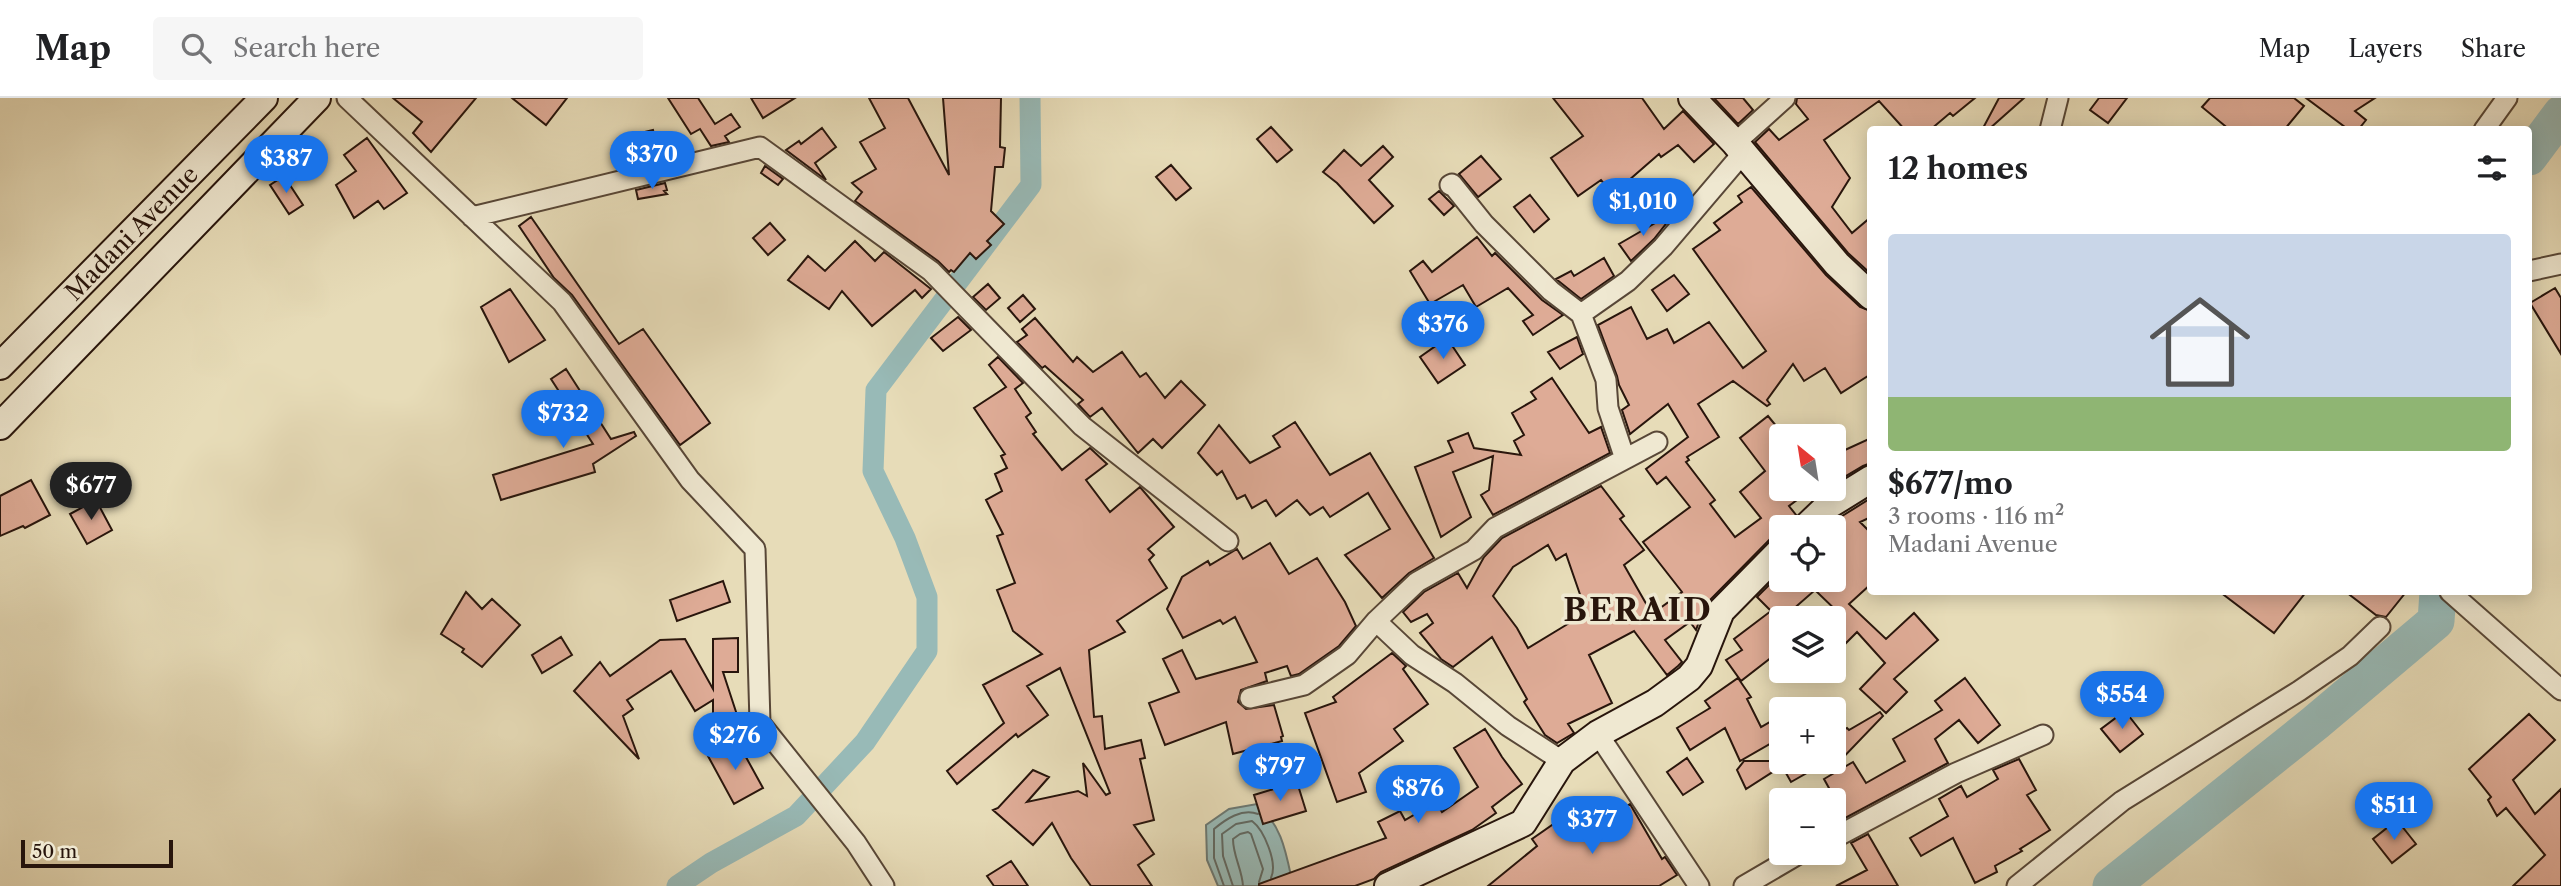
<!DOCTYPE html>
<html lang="en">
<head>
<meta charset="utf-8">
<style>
	body { margin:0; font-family:"Libre Caslon Text",serif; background:#f6f6f6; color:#202124; height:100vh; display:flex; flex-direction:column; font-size:26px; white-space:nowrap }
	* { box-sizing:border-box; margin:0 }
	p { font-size:23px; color:#757577 }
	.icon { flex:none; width:38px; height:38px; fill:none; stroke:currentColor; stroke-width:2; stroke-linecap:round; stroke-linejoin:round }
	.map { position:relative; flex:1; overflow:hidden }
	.panel { position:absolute; left:1867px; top:28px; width:665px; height:469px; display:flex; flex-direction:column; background:#fff; border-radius:7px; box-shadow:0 4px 18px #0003 }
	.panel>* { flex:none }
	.needle { width:46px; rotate:330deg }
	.controls { position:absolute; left:1769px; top:326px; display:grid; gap:14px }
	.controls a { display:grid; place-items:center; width:77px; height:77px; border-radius:7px; background:#fff; box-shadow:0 4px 18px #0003; font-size:35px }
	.scale { position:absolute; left:21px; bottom:18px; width:152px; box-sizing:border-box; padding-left:7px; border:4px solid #28150c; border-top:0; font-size:19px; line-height:24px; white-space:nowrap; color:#28150c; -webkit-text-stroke:5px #efe8d1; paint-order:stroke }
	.price { position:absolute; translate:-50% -60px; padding:0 16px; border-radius:24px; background:#1a73e8; color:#fff; font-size:23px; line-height:46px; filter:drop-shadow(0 2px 4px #0008) }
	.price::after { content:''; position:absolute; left:50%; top:42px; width:21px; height:16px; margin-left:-10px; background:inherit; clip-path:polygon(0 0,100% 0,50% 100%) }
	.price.active { background:#222; color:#fff }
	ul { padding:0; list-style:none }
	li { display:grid; align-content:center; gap:14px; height:371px; padding:0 21px }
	li span { display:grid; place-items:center; height:217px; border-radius:7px; color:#555 }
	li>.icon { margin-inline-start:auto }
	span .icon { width:126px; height:126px; fill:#fffc; stroke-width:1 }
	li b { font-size:30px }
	h2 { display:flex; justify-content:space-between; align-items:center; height:84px; padding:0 21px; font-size:30px }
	header { display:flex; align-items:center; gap:42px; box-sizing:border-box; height:98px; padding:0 35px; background:#fff; border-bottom:2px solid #e0e0e0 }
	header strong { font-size:33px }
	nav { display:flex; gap:38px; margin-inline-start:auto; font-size:24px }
	.search { width:490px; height:63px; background:#f6f6f6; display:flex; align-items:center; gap:18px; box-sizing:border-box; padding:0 24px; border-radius:7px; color:#757577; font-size:26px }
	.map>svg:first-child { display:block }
	.water { fill:#98bab7; stroke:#6b7873; stroke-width:2 }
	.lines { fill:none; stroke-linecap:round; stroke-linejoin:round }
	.shore { stroke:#606862; stroke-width:2 }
	.canal { stroke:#98bab7; stroke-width:21 }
	.river { stroke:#98bab7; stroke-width:37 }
	.building { fill:#deab96; stroke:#28150c; stroke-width:2; fill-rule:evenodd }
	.street-casing { stroke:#584737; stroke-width:23 }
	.secondary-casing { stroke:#28150c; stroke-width:30 }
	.street { stroke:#efe8d1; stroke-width:19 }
	.secondary { stroke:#efe8d1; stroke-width:26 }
	.labels { text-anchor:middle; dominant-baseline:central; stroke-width:7; stroke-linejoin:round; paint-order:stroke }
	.street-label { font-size:24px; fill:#28150c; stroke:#efe8d1 }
	.district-label { font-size:32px; font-weight:bold; letter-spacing:2px; fill:#28150c; stroke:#efe8d1 }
</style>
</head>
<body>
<header>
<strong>Map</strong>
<div class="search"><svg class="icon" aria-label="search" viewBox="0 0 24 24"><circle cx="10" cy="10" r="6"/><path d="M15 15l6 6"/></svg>Search here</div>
<nav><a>Map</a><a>Layers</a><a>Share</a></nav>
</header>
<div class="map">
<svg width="2561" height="788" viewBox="0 0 2561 788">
	<rect width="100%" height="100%" fill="#e7dcb8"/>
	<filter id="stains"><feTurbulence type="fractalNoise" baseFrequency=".00286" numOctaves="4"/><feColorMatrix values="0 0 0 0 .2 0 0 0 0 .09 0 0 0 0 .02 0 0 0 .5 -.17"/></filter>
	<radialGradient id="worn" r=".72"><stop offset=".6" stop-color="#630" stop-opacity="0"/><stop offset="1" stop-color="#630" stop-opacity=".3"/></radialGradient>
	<path class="water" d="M 1257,706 C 1280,726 1285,749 1291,778 L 1284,788 L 1218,788 L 1207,762 L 1206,727 L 1229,711 Z"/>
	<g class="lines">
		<path class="shore" d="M 1224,788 L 1214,760 L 1214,731 C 1226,721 1242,710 1258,716
			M 1233,788 L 1223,758 L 1222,736 L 1236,726 L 1252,723 C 1264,732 1278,765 1271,780
			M 1243,788 C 1242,771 1233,758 1233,741 L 1240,736 L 1248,734 L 1251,736 L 1263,771 L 1259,784"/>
		<path class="canal" d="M 677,788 L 711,765 L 796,718 L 865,644 L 927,553 L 927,499 L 905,440 L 873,373 L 876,292 L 1031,87 L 1030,0"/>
		<path class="river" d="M 2529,59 L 2561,16
			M 2111,788 L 2315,625 L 2436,523 L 2438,494"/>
	</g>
	<path class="building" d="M 393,0 L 476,0 L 431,54 L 413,35 L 422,24 Z
		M 512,0 L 567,0 L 546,27 Z
		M 668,0 L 698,0 L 715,26 L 731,16 L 740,29 L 725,38 L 729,44 L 711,48 L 700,31 L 691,36 Z
		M 751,0 L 795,0 L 763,20 Z
		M 869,0 L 908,0 L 949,77 L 943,0 L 1001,0 L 1000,49 L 1005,50 L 1003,69 L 995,69 L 991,113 L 1004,126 L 987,143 L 991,147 L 976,161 L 970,155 L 954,174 L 951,172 L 949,174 L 938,163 L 855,103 L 862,94 L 852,85 L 876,71 L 860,44 L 885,30 Z
		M 1553,0 L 1642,0 L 1664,31 L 1683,13 L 1714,46 L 1694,64 L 1678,47 L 1661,59 L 1659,56 L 1613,96 L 1601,82 L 1578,98 L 1551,60 L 1583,38 Z
		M 1714,0 L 1743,0 L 1753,12 L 1738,26 Z
		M 1797,0 L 1975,0 L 1953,18 L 1950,15 L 1930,32 L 1905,32 L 1879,3 L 1824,42 L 1850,80 L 1832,109 L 1852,135 L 1871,119 L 1871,176 L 1848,155 L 1755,44 L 1769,31 L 1779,42 L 1808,21 L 1796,6 Z
		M 1999,0 L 2024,0 L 1988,32 L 1982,32 Z
		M 2099,0 L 2127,0 L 2108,25 L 2090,12 Z
		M 2210,0 L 2294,0 L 2304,8 L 2284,32 L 2230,32 L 2202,9 Z
		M 2306,0 L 2375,0 L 2355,13 L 2366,22 L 2358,32 L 2349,32 Z
		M 1271,29 L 1292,52 L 1277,64 L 1257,41 Z
		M 822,30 L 836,49 L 815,65 L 826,82 L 786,52 L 799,43 L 801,46 Z
		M 653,32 L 659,61 L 631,68 L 624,39 Z
		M 367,40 L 407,95 L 384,111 L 378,103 L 354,120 L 336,87 L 356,73 L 344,57 Z
		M 1383,48 L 1393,59 L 1369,82 L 1393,108 L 1374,125 L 1337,85 L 1323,74 L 1344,52 L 1361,68 Z
		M 1481,58 L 1501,81 L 1478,99 L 1459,76 Z
		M 1171,67 L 1191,90 L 1176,102 L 1156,79 Z
		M 765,68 L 783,81 L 778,87 L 761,75 Z
		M 284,78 L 303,107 L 289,116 L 270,87 Z
		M 665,85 L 667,92 L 664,93 L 667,96 L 638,101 L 636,92 Z
		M 1751,89 L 1826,177 L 1860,209 L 1871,213 L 1871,276 L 1841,295 L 1825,270 L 1804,283 L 1793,266 L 1767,302 L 1770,306 L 1767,308 L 1733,283 L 1698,306 L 1719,339 L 1687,359 L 1689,362 L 1686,364 L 1715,402 L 1710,406 L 1735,439 L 1761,420 L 1740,394 L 1765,373 L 1740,340 L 1768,318 L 1782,335 L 1782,390 L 1813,390 L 1789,408 L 1796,417 L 1791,429 L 1782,429 L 1782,436 L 1771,440 L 1705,507 L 1696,532 L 1690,524 L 1665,542 L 1682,564 L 1678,568 L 1667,577 L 1634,533 L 1589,557 L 1612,605 L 1568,626 L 1574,635 L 1557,645 L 1545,637 L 1524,604 L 1527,601 L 1492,539 L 1453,569 L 1441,561 L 1420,535 L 1433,525 L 1427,516 L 1411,524 L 1403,514 L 1424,494 L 1458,475 L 1467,490 L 1484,459 L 1502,440 L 1601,388 L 1624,418 L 1620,421 L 1644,452 L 1624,467 L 1652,516 L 1682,494 L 1643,444 L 1690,409 L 1666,379 L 1657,386 L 1646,371 L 1688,339 L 1668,306 L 1630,336 L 1622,312 L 1629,307 L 1619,287 L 1617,278 L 1598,227 L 1631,209 L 1647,241 L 1667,231 L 1674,245 L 1709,224 L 1743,270 L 1766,253 L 1693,151 L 1720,132 L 1714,125 L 1742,104 L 1738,98 ZM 1548,447 L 1556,462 L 1566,456 L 1584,508 L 1567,517 L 1571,524 L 1528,550 L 1517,530 L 1493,498 L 1513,469 Z
		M 1439,93 L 1454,108 L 1444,117 L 1429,101 Z
		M 1530,97 L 1549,121 L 1534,134 L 1514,109 Z
		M 1676,113 L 1654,141 L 1631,163 L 1619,146 Z
		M 531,119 L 619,246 L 643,231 L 710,325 L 680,347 L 572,197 L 554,180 L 519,128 Z
		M 770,125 L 785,142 L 768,157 L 753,140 Z
		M 1477,139 L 1492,158 L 1495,155 L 1542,202 L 1563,217 L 1533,237 L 1523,223 L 1533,217 L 1508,190 L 1476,209 L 1463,187 L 1430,206 L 1410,173 L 1423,163 L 1432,174 Z
		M 855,143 L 875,163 L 884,154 L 931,191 L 922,200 L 915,192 L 872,228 L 842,193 L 829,211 L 788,182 L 808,158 L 825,173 Z
		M 1604,160 L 1614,178 L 1581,201 L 1556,181 L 1571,173 L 1574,178 Z
		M 1674,177 L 1689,196 L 1667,213 L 1652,192 Z
		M 988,186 L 1000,200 L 986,212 L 973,199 Z
		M 2555,190 L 2561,200 L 2561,256 L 2530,205 Z
		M 510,191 L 545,242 L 509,264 L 481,209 Z
		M 1023,197 L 1035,211 L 1020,224 L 1008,210 Z
		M 958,219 L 971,232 L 943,253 L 931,240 Z
		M 1035,220 L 1073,264 L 1077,259 L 1093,274 L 1122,254 L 1140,279 L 1146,275 L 1165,300 L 1181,283 L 1205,307 L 1162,350 L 1153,341 L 1138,355 L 1102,310 L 1090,319 L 1078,306 L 1083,302 L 1045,268 L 1042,270 L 1017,244 L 1027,237 L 1022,231 Z
		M 1577,239 L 1583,256 L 1560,271 L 1548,254 Z
		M 1447,240 L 1465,267 L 1438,285 L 1420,259 Z
		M 998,259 L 1023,285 L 1015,291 L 1031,315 L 1026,319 L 1036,334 L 1033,336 L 1062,372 L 1090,350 L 1107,366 L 1086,382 L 1110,414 L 1140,389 L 1174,429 L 1148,451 L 1154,457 L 1149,462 L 1167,490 L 1117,523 L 1125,534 L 1089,552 L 1094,619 L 1102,618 L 1105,651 L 1141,642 L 1145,660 L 1140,661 L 1154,722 L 1134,727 L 1154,756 L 1138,767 L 1152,788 L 1091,788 L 1071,760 L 1052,725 L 1033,747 L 993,712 L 998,710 L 1033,672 L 1049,679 L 1027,704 L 1078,693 L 1087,698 L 1083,665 L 1106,697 L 1110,695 L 1060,570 L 1027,588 L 1048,617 L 1018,639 L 1016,636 L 957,686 L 947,673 L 1004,625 L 983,587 L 1042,556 L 1013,533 L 997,492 L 1015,485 L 997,438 L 1003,436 L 986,402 L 1002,393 L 995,376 L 1007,370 L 1001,358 L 1005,356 L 974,310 L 1006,289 L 989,267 Z
		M 566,271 L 611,341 L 634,334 L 636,338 L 593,366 L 595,374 L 501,402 L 493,377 L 593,346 L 551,281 Z
		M 1552,280 L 1589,335 L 1601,329 L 1610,355 L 1493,417 L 1481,397 L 1489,392 L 1493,358 L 1453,374 L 1471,419 L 1441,439 L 1415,369 L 1453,354 L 1448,343 L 1468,335 L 1474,350 L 1521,357 L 1514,343 L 1524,337 L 1512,315 L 1536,301 L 1531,294 Z
		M 1295,324 L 1330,377 L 1370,355 L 1434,460 L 1409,475 L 1382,500 L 1345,457 L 1390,431 L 1368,395 L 1330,419 L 1323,409 L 1310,417 L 1297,402 L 1276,418 L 1266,402 L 1252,410 L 1245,397 L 1237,401 L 1222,373 L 1217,377 L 1198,355 L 1219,327 L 1250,365 L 1280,349 L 1273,338 Z
		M 1871,340 L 1871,365 L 1863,368 L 1834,385 L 1834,357 Z
		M 31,382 L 50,417 L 25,430 L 23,428 L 0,438 L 0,398 Z
		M 1871,400 L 1871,419 L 1860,424 L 1871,435 L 1871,486 L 1849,506 L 1886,541 L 1914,515 L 1938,542 L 1894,581 L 1907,594 L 1886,615 L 1860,591 L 1885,565 L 1857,534 L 1846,545 L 1834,534 L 1834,530 L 1844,520 L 1815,492 L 1791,513 L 1794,516 L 1790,520 L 1782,520 L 1781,552 L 1741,583 L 1726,562 L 1742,552 L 1734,541 L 1771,513 L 1757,499 L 1782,474 L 1782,481 L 1834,481 L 1834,429 L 1829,429 L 1839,420 Z
		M 96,402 L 112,432 L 87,446 L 70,416 Z
		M 1270,445 L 1289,476 L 1317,460 L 1345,504 L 1356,528 L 1339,548 L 1299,576 L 1291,578 L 1287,568 L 1265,575 L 1267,583 L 1241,592 L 1238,604 L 1246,611 L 1274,607 L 1283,638 L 1281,639 L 1282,643 L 1233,656 L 1226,624 L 1165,647 L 1149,605 L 1179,594 L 1163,561 L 1182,552 L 1196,581 L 1257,564 L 1235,519 L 1223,526 L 1220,522 L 1183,540 L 1167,511 L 1182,479 L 1208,463 L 1210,467 L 1237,451 L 1243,461 Z
		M 723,483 L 730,504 L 677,523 L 670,502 Z
		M 466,494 L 482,511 L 492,501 L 520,527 L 482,569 L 462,554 L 464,551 L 441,536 Z
		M 2220,494 L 2306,494 L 2274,535 Z
		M 2346,494 L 2406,494 L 2386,519 L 2376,517 Z
		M 561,539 L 572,557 L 542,575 L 532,557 Z
		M 738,540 L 738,574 L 723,574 L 740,626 L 719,633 L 713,617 L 713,602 L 695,613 L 671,573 L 627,602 L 633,611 L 623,618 L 639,661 L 574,593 L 600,564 L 610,578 L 660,542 L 685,541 L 713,591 L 713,541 Z
		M 1392,555 L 1406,568 L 1403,571 L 1428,606 L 1394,631 L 1403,643 L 1359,675 L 1366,694 L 1337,704 L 1305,615 L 1336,604 L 1333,599 Z
		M 1738,580 L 1751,599 L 1747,601 L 1761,629 L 1782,617 L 1782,639 L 1740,663 L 1725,630 L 1690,652 L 1677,630 L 1710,610 L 1705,603 Z
		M 1965,580 L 2000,627 L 1978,645 L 1959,622 L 1935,641 L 1948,665 L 1834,726 L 1835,701 L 1824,681 L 1853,664 L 1866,685 L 1905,663 L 1893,641 L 1942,612 L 1935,603 Z
		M 2125,613 L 2143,636 L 2120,654 L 2101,631 Z
		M 1880,614 L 1883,618 L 1834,669 L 1834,638 L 1847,630 L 1849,632 Z
		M 2529,616 L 2555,642 L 2513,682 L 2535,716 L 2561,691 L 2561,788 L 2513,788 L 2545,757 L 2506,710 L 2497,718 L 2488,702 L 2491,699 L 2469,671 Z
		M 1485,631 L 1502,659 L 1522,686 L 1492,709 L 1496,715 L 1472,732 L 1381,774 L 1374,781 L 1355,788 L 1259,788 L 1259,786 L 1386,740 L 1378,724 L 1400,713 L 1405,722 L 1436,704 L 1442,714 L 1478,689 L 1454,650 Z
		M 736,641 L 763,690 L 734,706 L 708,658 Z
		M 1687,660 L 1703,684 L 1683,697 L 1667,674 Z
		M 2019,661 L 2036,692 L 2027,697 L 2050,732 L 2020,751 L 2022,753 L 1995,768 L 1997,774 L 1975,785 L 1953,740 L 1921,758 L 1910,740 L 1948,718 L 1939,701 L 1961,688 L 1967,699 L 1998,681 L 1993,672 Z
		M 1744,663 L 1828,663 L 1791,684 L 1782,668 L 1746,691 L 1737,672 Z
		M 1297,684 L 1306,713 L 1263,726 L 1254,697 Z
		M 1630,706 L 1662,761 L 1665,759 L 1677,777 L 1659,788 L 1488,788 L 1537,748 L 1532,741 L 1565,718 L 1577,736 Z
		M 2397,722 L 2416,746 L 2392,765 L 2373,741 Z
		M 1868,736 L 1898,788 L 1836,788 L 1867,772 L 1851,745 Z
		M 1011,763 L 1028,788 L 994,788 L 987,778 Z"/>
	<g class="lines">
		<defs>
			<path id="street" d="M 347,0 L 562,204 L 690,382 L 755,451 L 760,625 L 856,745 L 884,788
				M 2050,32 L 2058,0
				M 2484,32 L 2507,0
				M 1735,45 L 1785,0
				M 1450,87 L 1452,86 L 1484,126 L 1551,193 L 1581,216 L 1606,282 L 1608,310 L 1625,361
				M 472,119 L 760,49 L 931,173 L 1082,328 L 1228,443
				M 2529,173 L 2561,166
				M 1581,216 L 1628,183 L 1663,149 L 1743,55
				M 2450,494 L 2561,592
				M 1376,523 L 1412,557 L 1455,585 L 1508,628 L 1562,663
				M 1250,600 L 1304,587 L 1347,557 L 1376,523 L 1417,484 L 1474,452 L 1495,430 L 1657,344
				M 1598,636 L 1699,788
				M 1834,740 L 1956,675 L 2043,637
				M 1744,788 L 1802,754
				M 2017,788 L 2122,703 L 2299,593 L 2350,558 L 2380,529"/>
			<g id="secondary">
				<path d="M 1692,0 L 1735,45 L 1837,166 L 1871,198"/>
				<path id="s1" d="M 0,268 L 264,0"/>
				<path d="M 0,328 L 317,0"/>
				<path d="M 1806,429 L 1829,407 L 1871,381"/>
				<path d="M 1388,788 L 1523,725 L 1562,663 L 1598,636 L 1655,605 L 1689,580 L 1699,568 L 1721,513 L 1782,451"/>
			</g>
		</defs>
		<use href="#street" class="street-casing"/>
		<use href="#secondary" class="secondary-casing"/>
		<use href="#street" class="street"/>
		<use href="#secondary" class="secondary"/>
	</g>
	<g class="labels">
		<g class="street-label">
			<text stroke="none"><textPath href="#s1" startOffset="187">Madani Avenue</textPath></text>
		</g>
		<g class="district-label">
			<text x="1638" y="511">BERAID</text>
		</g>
	</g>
	<rect width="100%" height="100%" filter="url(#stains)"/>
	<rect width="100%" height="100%" fill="url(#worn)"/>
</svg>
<div class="controls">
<a><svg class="needle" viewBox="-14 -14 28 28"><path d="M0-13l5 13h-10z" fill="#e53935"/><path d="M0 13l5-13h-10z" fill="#757577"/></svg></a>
<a><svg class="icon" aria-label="locate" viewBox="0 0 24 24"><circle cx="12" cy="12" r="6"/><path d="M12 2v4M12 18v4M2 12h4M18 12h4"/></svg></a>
<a><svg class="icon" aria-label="layers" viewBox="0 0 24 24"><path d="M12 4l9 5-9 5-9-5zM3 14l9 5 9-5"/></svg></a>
<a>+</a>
<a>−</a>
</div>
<div class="scale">50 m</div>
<b class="price" style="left:652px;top:93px">$370</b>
<b class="price" style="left:286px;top:97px">$387</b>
<b class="price" style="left:1643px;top:140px">$1,010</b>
<b class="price" style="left:1443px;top:263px">$376</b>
<b class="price" style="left:563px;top:352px">$732</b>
<b class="price active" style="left:91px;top:424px">$677</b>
<b class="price" style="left:2122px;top:633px">$554</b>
<b class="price" style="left:735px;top:674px">$276</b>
<b class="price" style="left:1280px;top:705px">$797</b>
<b class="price" style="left:1418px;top:727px">$876</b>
<b class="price" style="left:2394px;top:744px">$511</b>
<b class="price" style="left:1592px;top:758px">$377</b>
<section class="panel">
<h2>12 homes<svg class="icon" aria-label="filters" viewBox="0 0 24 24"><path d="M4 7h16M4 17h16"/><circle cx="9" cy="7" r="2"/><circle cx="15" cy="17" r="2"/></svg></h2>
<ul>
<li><span style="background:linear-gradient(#c9d6e8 75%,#8fb573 0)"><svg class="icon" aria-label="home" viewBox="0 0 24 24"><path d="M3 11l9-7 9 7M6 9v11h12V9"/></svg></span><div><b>$677/mo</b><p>3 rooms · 116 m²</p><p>Madani Avenue</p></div></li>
</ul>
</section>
</div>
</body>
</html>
